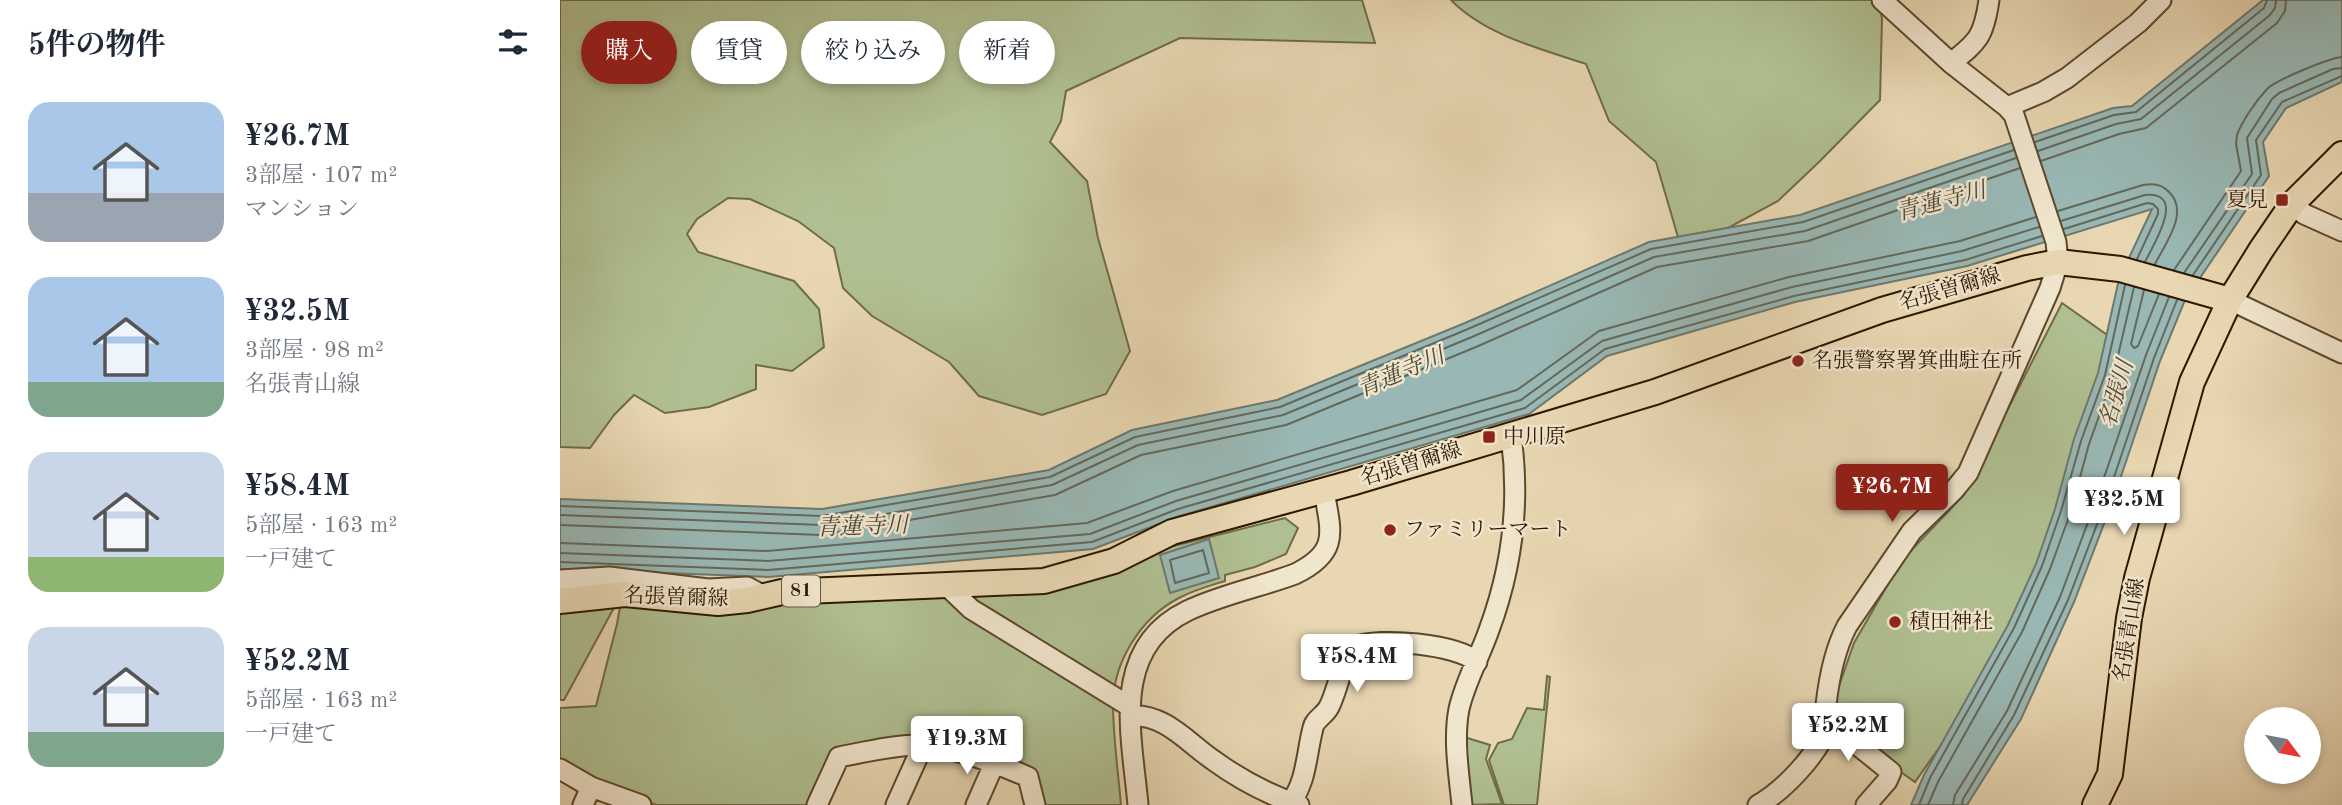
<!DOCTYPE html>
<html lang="ja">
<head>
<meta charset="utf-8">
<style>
	body { margin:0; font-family:"Old Standard TT","Noto Serif JP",serif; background:#f6f6f7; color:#1f2937; height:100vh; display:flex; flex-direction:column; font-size:26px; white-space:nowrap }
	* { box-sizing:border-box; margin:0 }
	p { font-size:23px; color:#747a83 }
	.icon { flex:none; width:38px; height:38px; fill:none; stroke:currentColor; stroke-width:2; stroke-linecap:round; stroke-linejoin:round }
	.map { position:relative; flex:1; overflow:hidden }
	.panel { display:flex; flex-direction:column; background:#fff; width:560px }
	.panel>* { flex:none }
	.banner { position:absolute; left:21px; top:21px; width:665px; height:63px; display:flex; gap:14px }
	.needle { width:46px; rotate:122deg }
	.tools { position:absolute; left:1684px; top:707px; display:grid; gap:14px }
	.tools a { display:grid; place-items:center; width:77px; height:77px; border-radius:50%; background:#fff; box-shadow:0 4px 10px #0003; font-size:35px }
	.price { position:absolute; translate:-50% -60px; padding:0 16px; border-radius:7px; background:#fff; color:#222; font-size:23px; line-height:46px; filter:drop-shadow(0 2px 4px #0008) }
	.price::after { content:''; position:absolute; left:50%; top:42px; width:21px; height:16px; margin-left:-10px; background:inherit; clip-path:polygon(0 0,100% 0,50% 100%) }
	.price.on { background:#8f2418; color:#fff }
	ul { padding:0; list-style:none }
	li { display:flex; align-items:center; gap:21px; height:175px; padding:0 28px }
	li span { display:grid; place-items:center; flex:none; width:196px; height:140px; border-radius:21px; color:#555 }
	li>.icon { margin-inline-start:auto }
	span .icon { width:84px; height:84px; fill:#fffc; stroke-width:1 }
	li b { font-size:30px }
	h2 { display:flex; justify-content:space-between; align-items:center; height:84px; padding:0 28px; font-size:30px }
	.pill { padding:0 24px; border-radius:32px; background:#fff; box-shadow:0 4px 10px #0003; font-size:24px; line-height:63px }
	.pill.on { background:#8f2418; color:#fff }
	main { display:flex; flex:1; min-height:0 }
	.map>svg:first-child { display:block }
	.green { fill:#b0bf91; stroke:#6f6c48; stroke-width:2 }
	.water { fill:#99b8b5; stroke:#6e786d; stroke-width:2 }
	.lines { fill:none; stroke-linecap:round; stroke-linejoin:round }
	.shore { stroke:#64685a; stroke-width:2 }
	.minor-casing { stroke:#5c482c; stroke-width:23 }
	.major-casing { stroke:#2e1800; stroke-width:28 }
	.minor { stroke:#f0e5cd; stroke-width:19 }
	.major { stroke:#e8d7b2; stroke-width:24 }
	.poi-dot { fill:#8f2418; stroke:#f0e5cd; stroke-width:2.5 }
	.labels { text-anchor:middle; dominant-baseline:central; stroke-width:5; stroke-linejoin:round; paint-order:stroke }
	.shield { fill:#f0e5cd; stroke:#68563e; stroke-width:2 }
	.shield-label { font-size:19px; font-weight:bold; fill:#2e1800 }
	.poi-label { font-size:21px; fill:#2e1800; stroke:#f0e5cd; text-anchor:start }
	.street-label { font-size:21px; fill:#2e1800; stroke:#f0e5cd }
	.water-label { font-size:23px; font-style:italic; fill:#4e4836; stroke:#f0e5cd }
</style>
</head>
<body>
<main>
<section class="panel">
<h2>5件の物件<svg class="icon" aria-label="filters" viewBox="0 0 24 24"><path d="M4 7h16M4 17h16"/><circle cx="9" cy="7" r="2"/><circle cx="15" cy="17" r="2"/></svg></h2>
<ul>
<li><span style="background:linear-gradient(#a9c7e8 65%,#9aa5b1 0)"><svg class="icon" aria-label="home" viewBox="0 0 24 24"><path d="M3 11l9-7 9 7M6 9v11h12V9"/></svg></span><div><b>¥26.7M</b><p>3部屋 · 107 m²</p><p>マンション</p></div></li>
<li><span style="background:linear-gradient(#a9c7e8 75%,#7fa58c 0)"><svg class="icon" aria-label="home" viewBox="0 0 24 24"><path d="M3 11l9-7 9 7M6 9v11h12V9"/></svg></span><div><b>¥32.5M</b><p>3部屋 · 98 m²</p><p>名張青山線</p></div></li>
<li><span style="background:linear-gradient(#c9d6e8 75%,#8fb573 0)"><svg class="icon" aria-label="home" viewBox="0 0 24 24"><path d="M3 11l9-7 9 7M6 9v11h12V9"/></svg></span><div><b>¥58.4M</b><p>5部屋 · 163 m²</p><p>一戸建て</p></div></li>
<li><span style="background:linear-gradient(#c9d6e8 75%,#7fa58c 0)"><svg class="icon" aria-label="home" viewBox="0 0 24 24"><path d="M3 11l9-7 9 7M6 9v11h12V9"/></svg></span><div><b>¥52.2M</b><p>5部屋 · 163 m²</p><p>一戸建て</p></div></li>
</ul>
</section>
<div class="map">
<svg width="1782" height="805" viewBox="0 0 1782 805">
	<rect width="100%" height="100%" fill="#e8d7b2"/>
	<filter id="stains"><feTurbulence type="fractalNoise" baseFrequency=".00286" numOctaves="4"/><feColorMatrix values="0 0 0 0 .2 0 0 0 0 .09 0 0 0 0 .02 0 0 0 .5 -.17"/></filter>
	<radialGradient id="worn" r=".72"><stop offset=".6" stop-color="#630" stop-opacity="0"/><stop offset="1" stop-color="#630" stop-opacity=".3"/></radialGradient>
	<path class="green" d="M 0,0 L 802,0 L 815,43 L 620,38 L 506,91 L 501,121 L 490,142 L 527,181 L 538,238 L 570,351 L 546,394 L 482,415 L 419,396 L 389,362 L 312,316 L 283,288 L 274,248 L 238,221 L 190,199 L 168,198 L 137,219 L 127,234 L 138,252 L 234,281 L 259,309 L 264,347 L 232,371 L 196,365 L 196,389 L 149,407 L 105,413 L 74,395 L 54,415 L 30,448 L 0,447 Z
		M 891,0 L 1319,0 L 1322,19 L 1320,100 L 1259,162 L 1218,201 L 1168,228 L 1118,237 L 1096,162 L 1049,121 L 1026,64 C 981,49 925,35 891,0 Z
		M 1502,303 L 1550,337 L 1457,637 L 1355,782 L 1281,730 L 1271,709 L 1294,643 L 1342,560 L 1404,495 Z
		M 725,518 L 738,528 L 726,554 L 695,567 L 665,575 L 665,581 C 649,586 634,590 619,598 C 582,617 554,660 553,703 C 553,736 558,771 561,805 L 482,805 L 473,771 L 378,741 L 277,750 L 251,805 L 96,805 L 37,781 L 15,770 L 0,759 L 0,708 L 36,706 L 57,624 L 61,601 L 335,597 L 602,549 Z
		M 0,579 L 56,604 L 4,700 L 0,700 Z
		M 987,676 L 990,677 L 977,805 L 944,805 L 929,760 L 938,743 L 952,739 L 967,708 L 984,710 Z
		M 904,737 L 930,745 L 926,759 L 942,804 L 908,805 Z"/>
	<path class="water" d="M 1703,0 L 1782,0 L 1782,82 L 1726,108 L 1703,142 L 1709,176 L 1625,300 L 1600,361 L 1552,503 L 1514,602 L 1461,719 L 1407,805 L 1351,805 L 1364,775 L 1448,625 L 1476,564 L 1495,509 L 1514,439 L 1538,373 L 1559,279 L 1592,209 L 1407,266 L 1235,302 L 1047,356 L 969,414 L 620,516 L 533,549 L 208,577 L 0,569 L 0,499 L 262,509 L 489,470 L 572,430 L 717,400 L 905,323 L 1089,242 L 1240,215 L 1553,108 L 1572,106 Z
		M 649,539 L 659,578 L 610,593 L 600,555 Z"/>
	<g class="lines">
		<path class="shore" d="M 1475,142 L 1554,115 L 1576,112 L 1704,8 L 1707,0
			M 1478,151 L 1556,124 L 1581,119 L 1710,15 L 1715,8 L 1716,0
			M 1481,161 L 1559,134 L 1586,128 L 1717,23 L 1725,11 L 1726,0
			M 1498,211 L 1583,185 C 1593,183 1602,184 1609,192 C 1630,212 1605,244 1595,264
			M 1501,221 L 1585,195 C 1628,191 1593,245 1585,262
			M 1504,229 L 1587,203 L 1593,204 L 1598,209 L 1598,214 L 1577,259
			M 1614,270 L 1681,171 L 1676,144 L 1677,135 C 1682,121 1696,101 1707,89 C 1716,80 1769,58 1782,57
			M 1624,273 L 1692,174 L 1687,138 L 1712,99 L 1719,93 L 1773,69 L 1782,68
			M 1633,275 L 1701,175 L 1696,140 L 1722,102 L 1782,76
			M 1584,290 L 1571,344 L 1574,348 L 1578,346 L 1599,294
			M 0,506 L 262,516 L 490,477 L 575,437 L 720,407 L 908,329 L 1091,249 L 1243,222 L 1454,150
			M 0,515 L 262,525 L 492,485 L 578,445 L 723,415 L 912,337 L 1094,257 L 1245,231 L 1456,158
			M 0,525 L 262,535 L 495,495 L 581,455 L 726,425 L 916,347 L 1097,267 L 1248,241 L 1460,168
			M 0,543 L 207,551 L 527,523 L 613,491 L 957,390 L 1039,331 L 1229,277 L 1400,241 L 1476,217
			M 643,550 L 649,573 L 615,583 L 610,560 Z
			M 0,553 L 208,561 L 530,534 L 616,501 L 961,400 L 1042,341 L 1232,287 L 1402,251 L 1479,227
			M 0,562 L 208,570 L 532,542 L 618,509 L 965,408 L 1045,349 L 1234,296 L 1405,260 L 1482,236
			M 1359,805 L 1370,778 L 1454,628 L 1482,566 L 1501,511 L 1521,441 L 1545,375 L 1565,285
			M 1368,805 L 1378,782 L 1462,632 L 1490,569 L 1510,514 L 1529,444 L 1553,377 L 1574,287
			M 1393,805 L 1395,795 L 1447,711 L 1500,597 L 1537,498 L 1586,355 L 1609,297
			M 1402,805 L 1403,799 L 1454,715 L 1508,600 L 1546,501 L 1594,358 L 1617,300"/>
		<defs>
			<path id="minor" d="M 1391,63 C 1418,42 1424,36 1429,0
				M 1447,107 L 1483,92 L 1507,78 L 1578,23 L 1601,0
				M 1733,203 L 1744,214 L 1782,231
				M 1670,300 L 1782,353
				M 0,580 L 49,577 L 148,589 L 187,587 L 204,596
				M 387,586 L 411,609 L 569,706
				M 570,716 C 604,713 627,742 653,760 C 679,779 710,795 739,805
				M 1270,723 L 1331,772 L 1327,781 L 1306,805
				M 0,769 L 31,787 L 81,805
				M 23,805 L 31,787
				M 257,805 L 279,757 C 305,752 333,745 359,745 C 391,746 439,764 468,777 L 475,805
				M 336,805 L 363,745
				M 416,805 L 434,764
				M 578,805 C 572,736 549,649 627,611 C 660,595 700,587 735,574 C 780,552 771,532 764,491
				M 729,805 C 747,782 746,755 753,728 C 754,720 765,715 769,707 C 778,690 782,659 794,647 C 820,637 896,644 917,662
				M 902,805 C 899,774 893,740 899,709 C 905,682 920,656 929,630 C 952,568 960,501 951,436
				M 1198,805 C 1223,791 1259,754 1268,725 C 1270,720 1266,711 1266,705 C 1269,678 1275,649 1287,626 L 1352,531 L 1394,490 L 1408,473 L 1490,288 L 1498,262 L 1496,242 L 1454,115 L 1447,107 L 1391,63 L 1322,0"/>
			<path id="major" d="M 0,601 L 65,594 L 158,603 L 187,600 L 222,592 L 484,581 L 554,561 L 612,532 L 791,483 L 1095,392 L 1322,310 L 1467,268 L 1498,262 L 1560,269 L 1670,300
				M 1535,805 L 1550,774 L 1569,618 L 1577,578 L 1632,382 L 1670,300 L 1701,250 L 1733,203 L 1782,154"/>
		</defs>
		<use href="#minor" class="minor-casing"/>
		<use href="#major" class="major-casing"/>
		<use href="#minor" class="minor"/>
		<use href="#major" class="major"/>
	</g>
	<g class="poi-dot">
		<rect x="1715" y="193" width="14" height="14" rx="3.5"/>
		<circle cx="1238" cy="361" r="7"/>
		<rect x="922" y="430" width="14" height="14" rx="3.5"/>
		<circle cx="830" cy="530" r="7"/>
		<circle cx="1335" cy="622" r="7"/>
	</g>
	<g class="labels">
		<rect class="shield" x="222" y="575.5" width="38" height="31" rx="5"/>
		<g class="shield-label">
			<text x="241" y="591">81</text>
		</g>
		<g class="poi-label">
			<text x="1708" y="200" text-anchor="end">夏見</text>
			<text x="1252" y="361">名張警察署箕曲駐在所</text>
			<text x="943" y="437">中川原</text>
			<text x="844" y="530">ファミリーマート</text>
			<text x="1349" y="622">積田神社</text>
		</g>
		<g class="street-label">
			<text transform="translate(1390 290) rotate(-16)">名張曽爾線</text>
			<text transform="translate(851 465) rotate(-17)">名張曽爾線</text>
			<text transform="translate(116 598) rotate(2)">名張曽爾線</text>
			<text transform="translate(1570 630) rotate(-81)">名張青山線</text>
		</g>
		<g class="water-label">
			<text transform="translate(1381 202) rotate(-15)">青蓮寺川</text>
			<text transform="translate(841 373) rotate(-23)">青蓮寺川</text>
			<text transform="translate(1557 394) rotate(-74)">名張川</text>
			<text transform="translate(302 527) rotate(-2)">青蓮寺川</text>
		</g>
	</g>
	<rect width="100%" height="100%" filter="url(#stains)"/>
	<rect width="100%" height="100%" fill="url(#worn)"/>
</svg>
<div class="tools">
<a><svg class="needle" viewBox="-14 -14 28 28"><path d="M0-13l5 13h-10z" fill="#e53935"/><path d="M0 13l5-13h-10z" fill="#747a83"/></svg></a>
</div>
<b class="price on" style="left:1332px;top:524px">¥26.7M</b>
<b class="price" style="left:1564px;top:537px">¥32.5M</b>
<b class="price" style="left:797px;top:694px">¥58.4M</b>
<b class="price" style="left:1288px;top:763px">¥52.2M</b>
<b class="price" style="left:407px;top:776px">¥19.3M</b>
<div class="banner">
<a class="pill on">購入</a>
<a class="pill">賃貸</a>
<a class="pill">絞り込み</a>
<a class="pill">新着</a>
</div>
</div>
</main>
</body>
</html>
